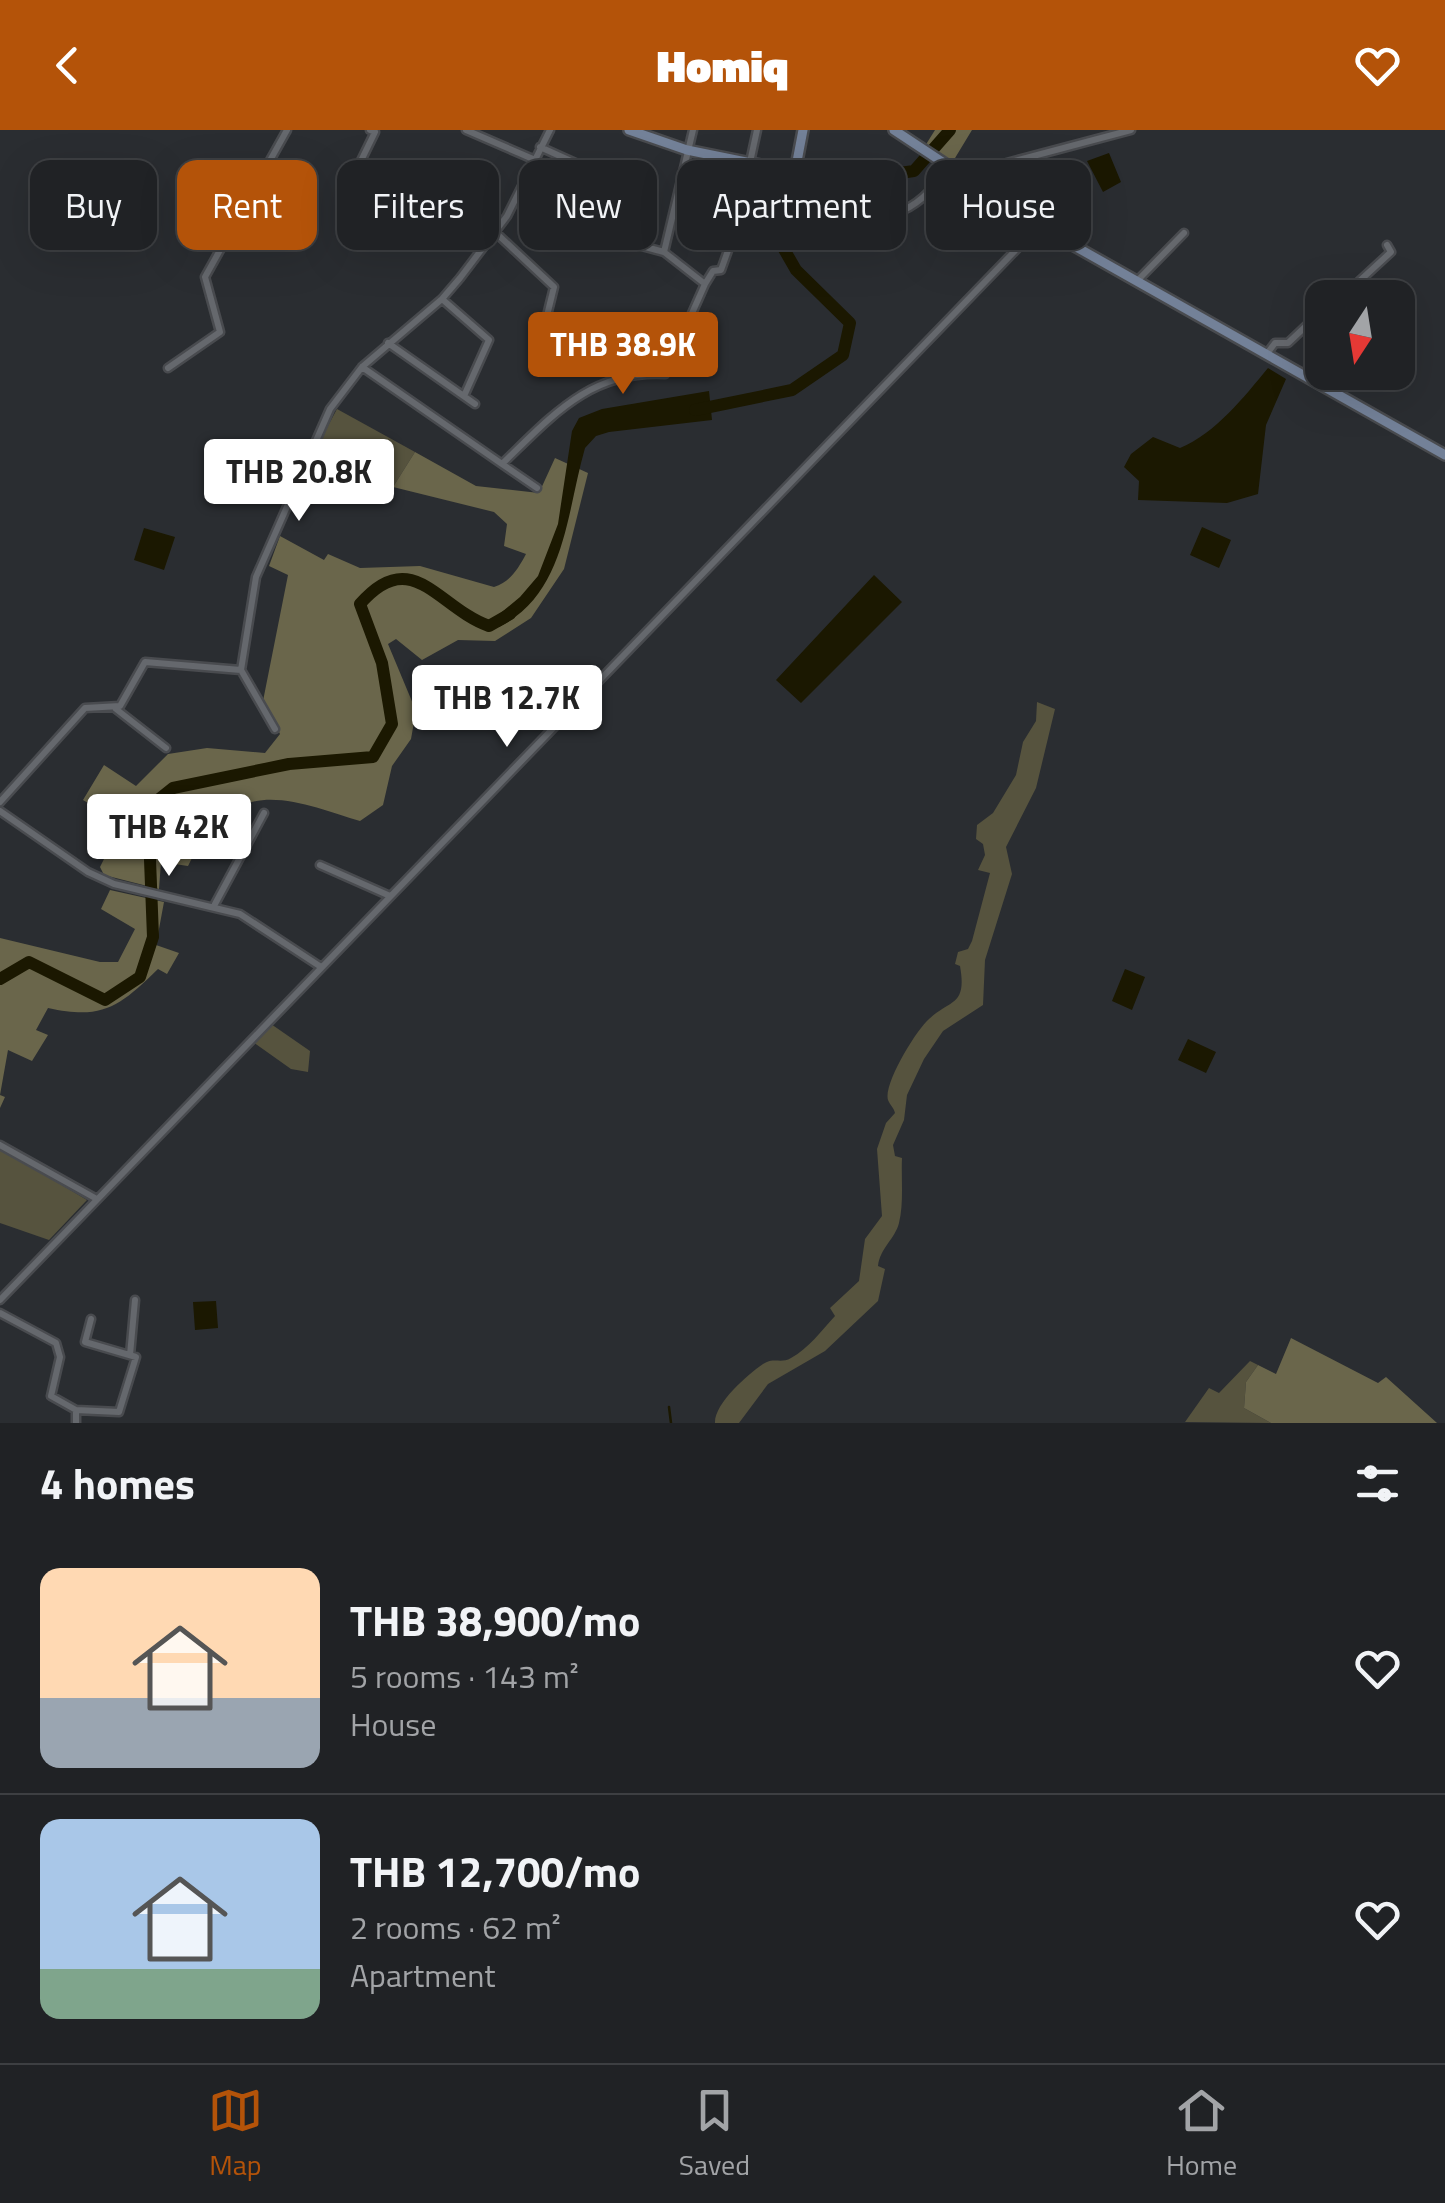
<!DOCTYPE html>
<html lang="en">
<head>
<meta charset="utf-8">
<style>
	body { margin:0; font-family:"Titillium Web",sans-serif; background:#2d2f32; color:#f1f3f6; height:100vh; display:flex; flex-direction:column; font-size:38px; white-space:nowrap }
	* { box-sizing:border-box; margin:0 }
	p { font-size:32px; color:#a2a4a7 }
	.icon { flex:none; width:55px; height:55px; fill:none; stroke:currentColor; stroke-width:2; stroke-linecap:round; stroke-linejoin:round }
	.map { position:relative; height:1293px; overflow:hidden }
	.drawer { display:flex; flex-direction:column; background:#202225; flex:1 }
	.drawer>* { flex:none }
	.hud { position:absolute; left:30px; top:30px; width:1385px; height:90px; display:flex; gap:20px }
	.needle { width:65px; rotate:192deg }
	.fabs { position:absolute; left:1305px; top:150px; display:grid; gap:20px }
	.fabs a { display:grid; place-items:center; width:110px; height:110px; border-radius:20px; background:#202225; box-shadow:0 10px 40px #0002,0 0 0 2px #3d3f42; font-size:50px }
	.price { position:absolute; translate:-50% -85px; padding:0 22px; border-radius:10px; background:#fff; color:#222; font-size:32px; line-height:65px; filter:drop-shadow(0 2px 5px #0008) }
	.price::after { content:''; position:absolute; left:50%; top:60px; width:30px; height:22px; margin-left:-15px; background:inherit; clip-path:polygon(0 0,100% 0,50% 100%) }
	.price.on { background:#b45309; color:#fff }
	ul { padding:0; list-style:none }
	li { display:flex; align-items:center; gap:30px; height:250px; padding:0 40px }
	li+li { border-top:2px solid #3d3f42 }
	li span { display:grid; place-items:center; flex:none; width:280px; height:200px; border-radius:20px; color:#555 }
	li>.icon { margin-inline-start:auto }
	span .icon { width:120px; height:120px; fill:#fffc; stroke-width:1 }
	li b { font-size:42px }
	h2 { display:flex; justify-content:space-between; align-items:center; height:120px; padding:0 40px; font-size:42px }
	.pill { padding:0 35px; border-radius:20px; background:#202225; box-shadow:0 10px 40px #0002,0 0 0 2px #3d3f42; font-size:35px; line-height:90px }
	.pill.on { background:#b45309; color:#fff }
	header { display:flex; justify-content:space-between; align-items:center; height:130px; padding:0 40px; background:#b45309; color:#fff; font-size:45px; font-weight:800 }
	.dock { display:flex; justify-content:space-around; align-items:center; height:140px; border-top:2px solid #3d3f42; background:#202225; font-size:28px; color:#a2a4a7 }
	.dock a { display:grid; justify-items:center; gap:5px }
	.dock .on { color:#b45309 }
	.map>svg:first-child { display:block }
	.green { fill:#56533e }
	.forest { fill:#6a664b }
	.water { fill:#1b1801 }
	.lines { fill:none; stroke-linecap:round; stroke-linejoin:round }
	.stream { stroke:#1b1801; stroke-width:2.5 }
	.river { stroke:#1b1801; stroke-width:12 }
	.street-casing { stroke:#494b4f; stroke-width:11 }
	.secondary-casing { stroke:#494b4f; stroke-width:14 }
	.street { stroke:#65686d; stroke-width:6 }
	.secondary { stroke:#738198; stroke-width:9 }
</style>
</head>
<body>
<header><svg class="icon" aria-label="back" viewBox="0 0 24 24"><path d="M15 5l-7 7 7 7"/></svg>Homiq<svg class="icon" aria-label="heart" viewBox="0 0 24 24"><path d="M12 20l-8-8c-3-5 5-10 8-4 3-6 11-1 8 4z"/></svg></header>
<div class="map">
<svg width="1445" height="1293" viewBox="0 0 1445 1293">
	<rect width="100%" height="100%" fill="#2a2d31"/>
	<path class="green" d="M 337,279 L 415,322 L 393,357 L 315,320 Z
		M 1037,572 L 1055,579 L 1036,658 L 1006,717 L 1012,744 L 985,830 L 983,875 L 943,901 L 924,929 L 907,965 L 904,990 L 893,1015 L 895,1026 L 902,1028 C 901,1048 904,1073 899,1093 C 895,1109 880,1118 878,1136 L 885,1139 L 878,1171 L 825,1221 L 768,1254 L 739,1293 L 715,1293 C 714,1274 747,1245 763,1234 C 774,1227 781,1234 791,1228 C 809,1218 821,1201 835,1186 L 830,1178 L 859,1151 L 865,1109 L 882,1086 L 877,1019 L 886,993 L 895,983 C 894,978 890,975 888,970 C 883,954 917,899 929,889 C 951,869 967,876 960,836 L 955,834 L 958,822 L 968,819 L 972,811 L 990,743 L 978,740 L 985,725 L 983,714 L 976,709 L 977,695 L 993,683 L 1016,645 L 1023,612 L 1036,591 Z
		M 271,894 L 310,921 L 308,942 L 291,939 L 253,912 Z
		M 0,1018 L 87,1070 L 49,1110 L 0,1093 Z
		M 1250,1231 L 1258,1235 L 1246,1252 L 1244,1278 L 1271,1293 L 1185,1292 L 1209,1258 L 1219,1263 Z"/>
	<path class="forest" d="M 935,0 L 972,0 L 952,33 L 925,16 Z
		M 415,322 L 476,356 L 539,363 L 555,328 L 588,343 L 564,439 L 531,488 L 495,511 L 458,510 L 422,530 L 396,509 L 388,514 L 416,581 L 411,609 L 392,636 L 383,675 L 360,691 C 317,679 254,649 220,693 C 212,703 208,718 202,729 L 193,726 L 188,736 L 161,732 L 159,759 L 104,745 L 100,737 L 122,693 L 83,670 L 104,635 L 136,656 L 168,624 L 207,618 L 265,623 L 280,604 L 263,571 L 288,445 L 269,436 L 280,406 L 324,430 L 328,424 L 360,438 L 420,436 L 494,457 C 510,452 518,439 526,424 L 504,416 L 507,394 L 494,382 L 393,357 Z
		M 110,760 L 164,772 L 156,815 L 179,823 L 167,844 L 158,839 C 119,877 103,890 48,878 L 36,900 L 48,905 L 32,931 L 8,920 L 0,965 L 5,967 L 0,978 L 0,808 L 100,832 L 118,832 L 135,799 L 101,779 Z
		M 1291,1208 L 1378,1253 L 1386,1247 L 1437,1293 L 1271,1293 L 1244,1278 L 1246,1252 L 1258,1235 L 1276,1244 Z"/>
	<path class="water" d="M 1109,23 L 1121,52 L 1103,62 L 1087,31 Z
		M 1268,238 L 1286,249 L 1266,295 L 1258,364 L 1227,373 L 1138,370 L 1139,351 L 1124,337 L 1131,324 L 1153,307 L 1180,318 C 1216,303 1244,267 1268,238 Z
		M 709,261 L 712,290 L 609,302 L 596,306 L 585,318 C 566,384 566,463 499,497 L 497,486 L 520,467 L 538,446 L 558,394 L 572,301 L 579,288 L 602,279 Z
		M 1202,397 L 1231,410 L 1219,438 L 1190,425 Z
		M 144,398 L 175,407 L 164,440 L 134,430 Z
		M 874,445 L 902,472 L 801,573 L 776,550 Z
		M 1125,839 L 1145,847 L 1132,880 L 1112,871 Z
		M 1188,909 L 1216,922 L 1206,943 L 1178,930 Z
		M 216,1171 L 218,1198 L 195,1200 L 193,1172 Z"/>
	<g class="lines">
		<path class="stream" d="M 669,1277 L 671,1293"/>
		<path class="river" d="M 695,280 L 792,260 L 843,225 L 850,193 L 796,140 L 777,107 L 791,71 L 864,48 L 914,41 L 950,0
			M 0,849 L 29,832 L 105,870 L 140,847 L 153,807 L 148,678 L 173,658 L 289,634 L 373,627 L 392,594 L 382,533 L 360,474 C 412,414 438,478 489,496 L 510,484"/>
		<defs>
			<path id="street" d="M 466,0 L 533,29
				M 540,17 L 591,40
				M 356,41 L 375,2 L 370,0
				M 976,55 L 1003,34 L 1131,0
				M 517,67 L 612,108 L 664,122 L 705,154
				M 807,83 C 847,56 887,128 949,37
				M 495,102 L 554,157 L 543,202 L 625,244
				M 664,122 L 693,0
				M 1137,151 L 1184,103
				M 1341,168 L 1391,122 L 1387,115
				M 442,169 L 489,210 L 464,266
				M 388,213 L 475,274
				M 1266,225 L 1275,213 L 1288,213 L 1322,181
				M 603,232 L 618,198
				M 362,237 L 502,334 C 551,287 590,240 665,244 L 705,154 L 713,141 L 721,140 L 735,101 L 757,0
				M 168,238 L 220,202 L 205,147 L 287,0
				M 234,328 L 296,354
				M 502,334 L 537,358
				M 241,540 L 275,599
				M 116,579 L 166,618
				M 0,672 L 85,578 L 120,576 L 145,532 L 241,540 L 256,447 L 330,279 L 362,237 L 442,169 L 460,148 L 507,86 L 550,0
				M 0,681 L 88,742 L 114,754 L 240,784 L 321,837
				M 320,735 L 390,766
				M 215,774 L 264,683
				M 0,1015 L 95,1068
				M 0,1170 L 1039,96
				M 0,1183 L 56,1213 L 60,1227 L 51,1266 L 76,1280 L 119,1282 L 136,1227 L 85,1212 L 91,1189
				M 130,1225 L 135,1170
				M 76,1293 L 76,1280"/>
			<path id="secondary" d="M 629,0 L 687,20 L 795,42 L 803,0
				M 894,0 L 1039,96 L 1445,325"/>
		</defs>
		<use href="#street" class="street-casing"/>
		<use href="#secondary" class="secondary-casing"/>
		<use href="#street" class="street"/>
		<use href="#secondary" class="secondary"/>
	</g>
</svg>
<div class="fabs">
<a><svg class="needle" viewBox="-14 -14 28 28"><path d="M0-13l5 13h-10z" fill="#e53935"/><path d="M0 13l5-13h-10z" fill="#a2a4a7"/></svg></a>
</div>
<b class="price on" style="left:623px;top:267px">THB 38.9K</b>
<b class="price" style="left:299px;top:394px">THB 20.8K</b>
<b class="price" style="left:507px;top:620px">THB 12.7K</b>
<b class="price" style="left:169px;top:749px">THB 42K</b>
<div class="hud">
<a class="pill">Buy</a>
<a class="pill on">Rent</a>
<a class="pill">Filters</a>
<a class="pill">New</a>
<a class="pill">Apartment</a>
<a class="pill">House</a>
</div>
</div>
<section class="drawer">
<h2>4 homes<svg class="icon" aria-label="filters" viewBox="0 0 24 24"><path d="M4 7h16M4 17h16"/><circle cx="9" cy="7" r="2"/><circle cx="15" cy="17" r="2"/></svg></h2>
<ul>
<li><span style="background:linear-gradient(#ffd9b3 65%,#9aa5b1 0)"><svg class="icon" aria-label="home" viewBox="0 0 24 24"><path d="M3 11l9-7 9 7M6 9v11h12V9"/></svg></span><div><b>THB 38,900/mo</b><p>5 rooms · 143 m²</p><p>House</p></div><svg class="icon" aria-label="heart" viewBox="0 0 24 24"><path d="M12 20l-8-8c-3-5 5-10 8-4 3-6 11-1 8 4z"/></svg></li>
<li><span style="background:linear-gradient(#a9c7e8 75%,#7fa58c 0)"><svg class="icon" aria-label="home" viewBox="0 0 24 24"><path d="M3 11l9-7 9 7M6 9v11h12V9"/></svg></span><div><b>THB 12,700/mo</b><p>2 rooms · 62 m²</p><p>Apartment</p></div><svg class="icon" aria-label="heart" viewBox="0 0 24 24"><path d="M12 20l-8-8c-3-5 5-10 8-4 3-6 11-1 8 4z"/></svg></li>
</ul>
</section>
<nav class="dock">
<a class="on"><svg class="icon" aria-label="map" viewBox="0 0 24 24"><path d="M3 6l6-2 6 2 6-2v14l-6 2-6-2-6 2zM9 4v14M15 6v14"/></svg>Map</a>
<a><svg class="icon" aria-label="saved" viewBox="0 0 24 24"><path d="M7 4h10v16l-5-4-5 4z"/></svg>Saved</a>
<a><svg class="icon" aria-label="home" viewBox="0 0 24 24"><path d="M3 11l9-7 9 7M6 9v11h12V9"/></svg>Home</a>
</nav>
</body>
</html>
